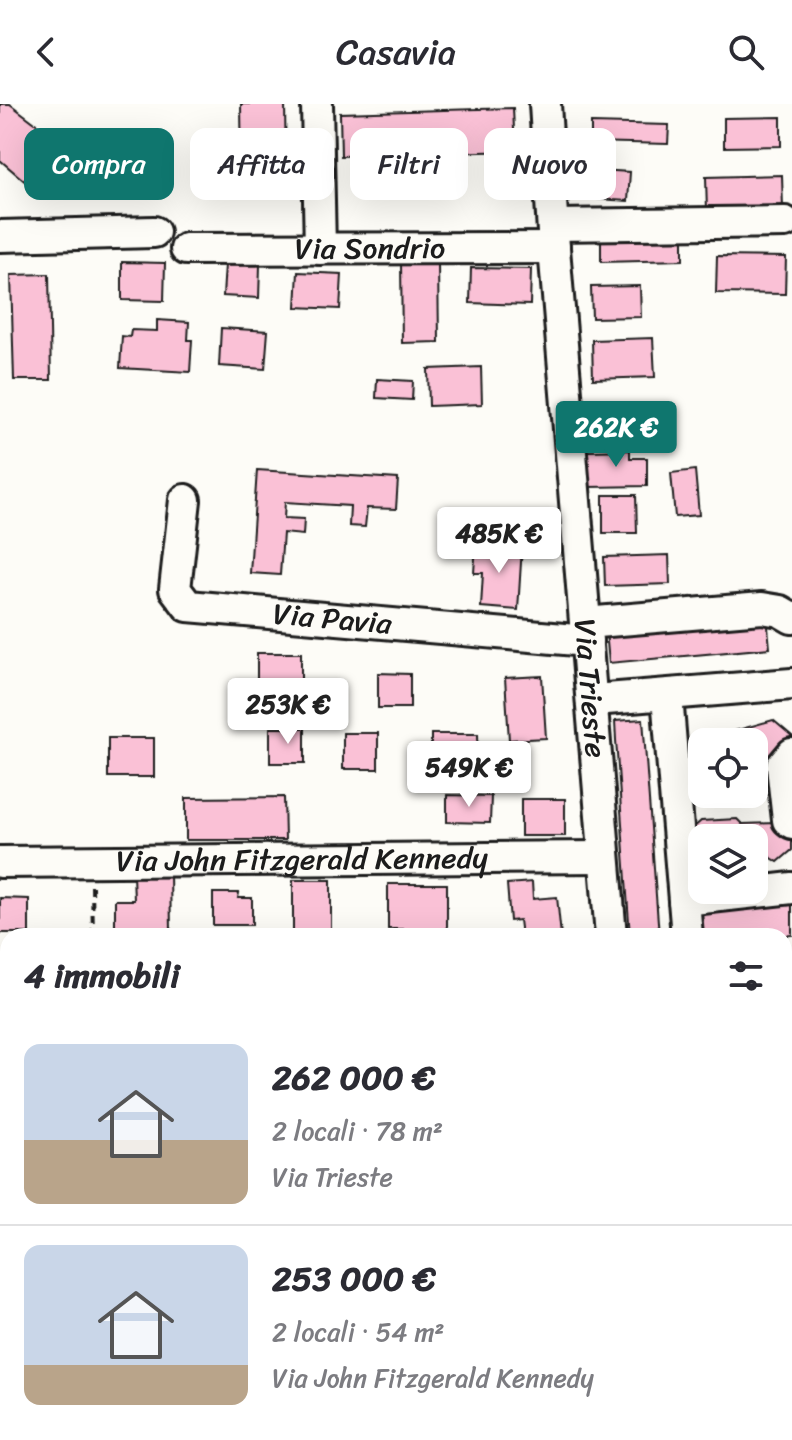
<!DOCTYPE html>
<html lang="it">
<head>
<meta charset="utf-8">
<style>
	body { margin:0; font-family:Sriracha,sans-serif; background:#f7f7f7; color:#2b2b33; height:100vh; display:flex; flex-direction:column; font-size:30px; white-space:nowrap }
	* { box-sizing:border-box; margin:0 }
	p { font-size:26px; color:#7c7c81 }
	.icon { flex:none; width:44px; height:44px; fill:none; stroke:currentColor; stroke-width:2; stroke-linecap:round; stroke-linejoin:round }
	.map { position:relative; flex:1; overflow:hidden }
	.panel { position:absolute; left:0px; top:824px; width:792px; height:512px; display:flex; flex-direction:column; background:#fff; border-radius:24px 24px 0 0; box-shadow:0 8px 32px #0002 }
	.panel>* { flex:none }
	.top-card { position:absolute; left:24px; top:24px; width:744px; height:72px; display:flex; gap:16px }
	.tools { position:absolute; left:688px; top:624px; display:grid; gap:16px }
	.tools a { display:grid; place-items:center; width:80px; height:80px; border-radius:16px; background:#fff; box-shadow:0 8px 32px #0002; font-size:40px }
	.price { position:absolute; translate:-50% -68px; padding:0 18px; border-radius:8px; background:#fff; color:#222; font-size:26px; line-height:52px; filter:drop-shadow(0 2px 4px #0008) }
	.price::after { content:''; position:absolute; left:50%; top:48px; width:24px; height:18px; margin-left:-12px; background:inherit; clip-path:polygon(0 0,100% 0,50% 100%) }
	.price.on { background:#0f766e; color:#fff }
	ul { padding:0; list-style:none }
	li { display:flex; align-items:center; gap:24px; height:200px; padding:0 24px }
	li+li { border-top:2px solid #e1e1e2 }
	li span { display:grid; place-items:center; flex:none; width:224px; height:160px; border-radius:16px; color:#555 }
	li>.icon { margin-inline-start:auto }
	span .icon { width:96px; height:96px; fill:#fffc; stroke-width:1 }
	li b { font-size:34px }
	h2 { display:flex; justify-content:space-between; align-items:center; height:96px; padding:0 24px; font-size:34px }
	.tag { padding:0 28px; border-radius:16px; background:#fff; box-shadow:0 8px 32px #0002; font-size:28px; line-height:72px }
	.tag.on { background:#0f766e; color:#fff }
	header { display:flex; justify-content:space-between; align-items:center; height:104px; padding:0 24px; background:#fff; font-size:36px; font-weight:600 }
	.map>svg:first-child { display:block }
	.building { fill:#fac1d6; stroke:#1c1c1c; stroke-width:2 }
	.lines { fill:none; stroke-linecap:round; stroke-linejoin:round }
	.minor-casing { stroke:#1c1c1c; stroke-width:36 }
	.path { stroke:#1c1c1c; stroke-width:4; stroke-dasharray:8 6; stroke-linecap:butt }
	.minor { stroke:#fdfcf7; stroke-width:30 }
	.labels { text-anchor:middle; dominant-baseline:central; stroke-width:6; stroke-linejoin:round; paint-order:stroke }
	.street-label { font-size:30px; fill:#1c1c1c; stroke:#fdfcf7 }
</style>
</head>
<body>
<header><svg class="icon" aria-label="back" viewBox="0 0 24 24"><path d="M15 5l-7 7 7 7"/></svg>Casavia<svg class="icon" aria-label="search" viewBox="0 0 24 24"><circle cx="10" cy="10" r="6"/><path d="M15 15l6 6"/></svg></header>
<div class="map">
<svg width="792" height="1336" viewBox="0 0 792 1336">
	<rect width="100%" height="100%" fill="#fdfcf7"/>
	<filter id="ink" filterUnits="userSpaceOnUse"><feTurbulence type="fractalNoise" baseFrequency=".0125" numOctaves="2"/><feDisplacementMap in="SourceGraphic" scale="16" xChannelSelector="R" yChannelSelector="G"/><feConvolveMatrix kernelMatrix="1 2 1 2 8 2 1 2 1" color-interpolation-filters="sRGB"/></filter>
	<g filter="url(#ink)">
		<path class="building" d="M 0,0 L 10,0 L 64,41 L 140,37 L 144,91 L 85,93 L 83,75 L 57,76 L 42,92 L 0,56 Z
			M 241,0 L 285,0 L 286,69 L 242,70 Z
			M 513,4 L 515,47 L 341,52 L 340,9 Z
			M 781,13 L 781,42 L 724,43 L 724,14 Z
			M 591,19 L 669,21 L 668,40 L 591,38 Z
			M 583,65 L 630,68 L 628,97 L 581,94 Z
			M 782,71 L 783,105 L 707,108 L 706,73 Z
			M 683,125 L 683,156 L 601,158 L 601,127 Z
			M 717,152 L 786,153 L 785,190 L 716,189 Z
			M 122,158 L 165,159 L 164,197 L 122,196 Z
			M 401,159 L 438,159 L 439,238 L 402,239 Z
			M 225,160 L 260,161 L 259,194 L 223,192 Z
			M 471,164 L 531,165 L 530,201 L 470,199 Z
			M 298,168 L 342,170 L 340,205 L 296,203 Z
			M 49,170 L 51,276 L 14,276 L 11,171 Z
			M 640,182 L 641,213 L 592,214 L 591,183 Z
			M 157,216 L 189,218 L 188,236 L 192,236 L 190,268 L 120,264 L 122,232 L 130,233 L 131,226 L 157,227 Z
			M 221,224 L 268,227 L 265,265 L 219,262 Z
			M 653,234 L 655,273 L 593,275 L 592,236 Z
			M 481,263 L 482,300 L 429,302 L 428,265 Z
			M 377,275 L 413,277 L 412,296 L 376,294 Z
			M 630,346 L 630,354 L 647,354 L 647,382 L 588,383 L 588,347 Z
			M 257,366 L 398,375 L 396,405 L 367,404 L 365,423 L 349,422 L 350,402 L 285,398 L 284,414 L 304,415 L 303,431 L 283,429 L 280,471 L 250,469 Z
			M 695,366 L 699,411 L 675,413 L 671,369 Z
			M 603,391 L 636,391 L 637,429 L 603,429 Z
			M 476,439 L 522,442 L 518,506 L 481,503 L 483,469 L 474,469 Z
			M 669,451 L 670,480 L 605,482 L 604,453 Z
			M 767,512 L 770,544 L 609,559 L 606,527 Z
			M 257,549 L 301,549 L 301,594 L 257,594 Z
			M 378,569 L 410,570 L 410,604 L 378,604 Z
			M 542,572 L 546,634 L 509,636 L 505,574 Z
			M 643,615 L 659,832 L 630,832 L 616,636 L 615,617 Z
			M 773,616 L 792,632 L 792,638 L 781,651 L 754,659 L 754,638 L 702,638 L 702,675 L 699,676 L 678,659 L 692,639 Z
			M 270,624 L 305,624 L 305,659 L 270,659 Z
			M 343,629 L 378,629 L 378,665 L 343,665 Z
			M 431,630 L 478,630 L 479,670 L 439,670 L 439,650 L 431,650 Z
			M 108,634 L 154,634 L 154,673 L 108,673 Z
			M 447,691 L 491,692 L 490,719 L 447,718 Z
			M 284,693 L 285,736 L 186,736 L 186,694 Z
			M 521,695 L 565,695 L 565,732 L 521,732 Z
			M 737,715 L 742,720 L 776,719 L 792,732 L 792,746 L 778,758 L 770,753 L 754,754 L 754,734 L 702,734 L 700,752 L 683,733 L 701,717 Z
			M 133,770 L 170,770 L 171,827 L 115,827 L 115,796 L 134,796 Z
			M 293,776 L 331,776 L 331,832 L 293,832 Z
			M 532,778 L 533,795 L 557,793 L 561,832 L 521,832 L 519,816 L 510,817 L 507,780 Z
			M 388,780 L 447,780 L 447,825 L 388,825 Z
			M 213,789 L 239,789 L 238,794 L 252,794 L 252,821 L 213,821 Z
			M 0,794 L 29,795 L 29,829 L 0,829 Z
			M 792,800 L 792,831 L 699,832 L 697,809 Z
			M 0,863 L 8,863 L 8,904 L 0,904 Z
			M 0,933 L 8,933 L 8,984 L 0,983 Z
			M 792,993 L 792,1028 L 784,1028 L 784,994 Z
			M 1,1029 L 8,1029 L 8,1065 L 1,1065 Z
			M 784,1077 L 792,1077 L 792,1114 L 784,1114 Z
			M 0,1089 L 6,1089 L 7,1134 L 0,1134 Z
			M 0,1177 L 3,1177 L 2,1188 L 8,1188 L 8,1227 L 0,1227 Z
			M 792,1192 L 792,1230 L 784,1232 L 784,1195 Z
			M 784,1277 L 792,1277 L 792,1316 L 784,1317 Z
			M 675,1328 L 701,1328 L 702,1336 L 676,1336 Z
			M 535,1329 L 575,1330 L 575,1336 L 535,1336 Z
			M 477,1330 L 477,1336 L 433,1336 L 433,1331 Z"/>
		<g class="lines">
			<defs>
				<g id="minor">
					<path d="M 317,0 L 320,145"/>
					<path id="s1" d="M 545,0 L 554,144 L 611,832"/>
					<path d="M 553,121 L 785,118"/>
					<path d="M 0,132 L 154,128"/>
					<path id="s2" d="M 186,145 L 554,144"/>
					<path id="s3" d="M 185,396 L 175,485 L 188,502 L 587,537"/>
					<path d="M 585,519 L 762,504 L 780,507 L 792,514"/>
					<path d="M 667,592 L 687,832"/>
					<path d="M 594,596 L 792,580"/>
					<path d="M 792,650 L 782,662 L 788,716 L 792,719"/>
					<path id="s4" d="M 0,758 L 604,753"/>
					<path d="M 684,796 L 792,784"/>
					<path d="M 784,873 L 792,872"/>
					<path d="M 784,975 L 792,975"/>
					<path d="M 784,1068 L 792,1067"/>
					<path d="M 784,1146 L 792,1146"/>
					<path d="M 0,1152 L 8,1152"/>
					<path d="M 654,1328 L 654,1336"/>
					<path d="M 749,1328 L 749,1336"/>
					<path d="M 107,1336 L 107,1328"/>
				</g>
			</defs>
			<use href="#minor" class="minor-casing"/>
			<path class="path" d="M 92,782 L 93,832"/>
			<use href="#minor" class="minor"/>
		</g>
	</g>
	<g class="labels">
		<g class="street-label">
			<text stroke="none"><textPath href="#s2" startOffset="184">Via Sondrio</textPath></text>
			<text stroke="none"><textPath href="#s3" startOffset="256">Via Pavia</textPath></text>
			<text stroke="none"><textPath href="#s1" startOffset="586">Via Trieste</textPath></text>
			<text stroke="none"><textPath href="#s4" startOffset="302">Via John Fitzgerald Kennedy</textPath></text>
		</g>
	</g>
</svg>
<div class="tools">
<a><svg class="icon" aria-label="locate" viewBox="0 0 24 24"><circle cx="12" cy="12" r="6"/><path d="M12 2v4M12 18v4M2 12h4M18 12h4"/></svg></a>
<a><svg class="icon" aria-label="layers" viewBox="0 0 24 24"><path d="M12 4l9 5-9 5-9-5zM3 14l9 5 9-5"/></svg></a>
</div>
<b class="price on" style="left:616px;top:365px">262K €</b>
<b class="price" style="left:499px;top:471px">485K €</b>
<b class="price" style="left:288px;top:642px">253K €</b>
<b class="price" style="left:469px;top:705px">549K €</b>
<div class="top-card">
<a class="tag on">Compra</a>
<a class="tag">Affitta</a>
<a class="tag">Filtri</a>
<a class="tag">Nuovo</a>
</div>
<section class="panel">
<h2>4 immobili<svg class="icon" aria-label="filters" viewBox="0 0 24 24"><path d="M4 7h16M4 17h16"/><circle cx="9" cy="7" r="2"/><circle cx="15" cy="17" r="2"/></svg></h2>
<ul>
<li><span style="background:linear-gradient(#c9d6e8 60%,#b9a48a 0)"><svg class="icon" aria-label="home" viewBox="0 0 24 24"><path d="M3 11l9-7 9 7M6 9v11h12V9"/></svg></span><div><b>262 000 €</b><p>2 locali · 78 m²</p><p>Via Trieste</p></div></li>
<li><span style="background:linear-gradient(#c9d6e8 75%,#b9a48a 0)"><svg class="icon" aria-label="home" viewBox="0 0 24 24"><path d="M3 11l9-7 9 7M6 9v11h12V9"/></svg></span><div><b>253 000 €</b><p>2 locali · 54 m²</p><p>Via John Fitzgerald Kennedy</p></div></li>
</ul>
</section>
</div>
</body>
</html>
